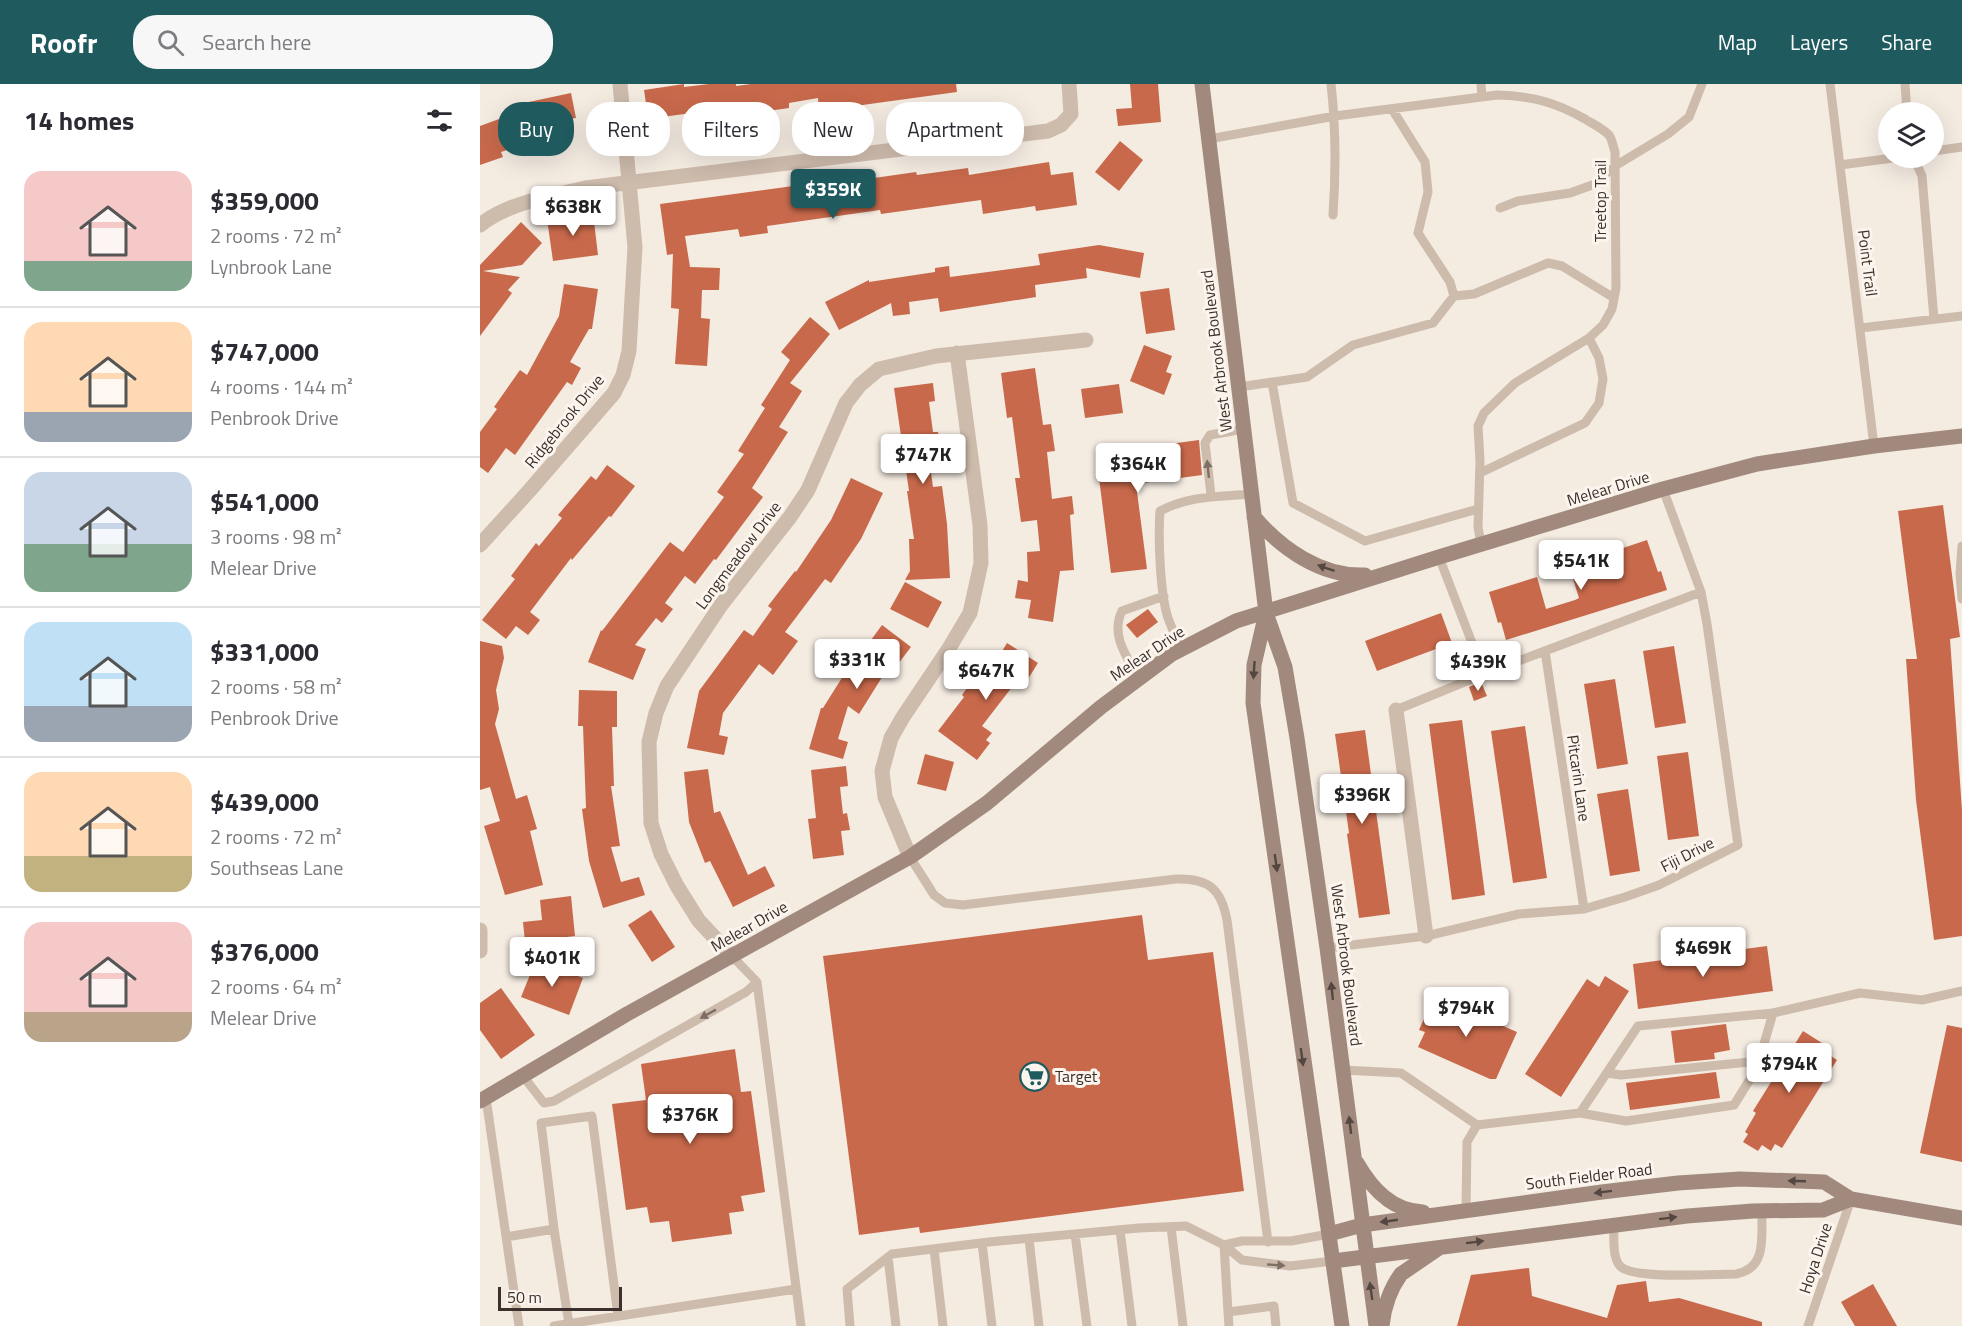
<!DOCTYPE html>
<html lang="en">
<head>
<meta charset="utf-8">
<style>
	body { margin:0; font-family:"Titillium Web",sans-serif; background:#f7f7f7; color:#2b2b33; height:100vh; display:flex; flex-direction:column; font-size:22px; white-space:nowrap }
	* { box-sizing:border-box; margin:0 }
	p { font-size:20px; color:#7c7c81 }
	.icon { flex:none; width:33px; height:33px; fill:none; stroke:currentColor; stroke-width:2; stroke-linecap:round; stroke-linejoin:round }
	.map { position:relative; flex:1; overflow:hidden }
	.side { display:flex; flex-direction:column; background:#fff; width:480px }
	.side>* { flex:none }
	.hud { position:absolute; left:18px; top:18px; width:570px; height:54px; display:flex; gap:12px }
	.controls { position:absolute; left:1398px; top:18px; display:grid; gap:12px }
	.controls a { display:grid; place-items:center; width:66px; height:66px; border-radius:50%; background:#fff; box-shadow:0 6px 24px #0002; font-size:30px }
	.scale { position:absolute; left:18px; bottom:15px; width:124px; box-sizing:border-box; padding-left:6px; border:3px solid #3b302b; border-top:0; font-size:16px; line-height:21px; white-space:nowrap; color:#3b302b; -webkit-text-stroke:4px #fbf5ee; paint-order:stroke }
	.price { position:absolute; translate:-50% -51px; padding:0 14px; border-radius:6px; background:#fff; color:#222; font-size:20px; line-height:39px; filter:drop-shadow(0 2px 3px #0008) }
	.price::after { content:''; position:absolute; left:50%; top:36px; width:18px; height:14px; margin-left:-9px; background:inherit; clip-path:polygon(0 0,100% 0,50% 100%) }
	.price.selected { background:#1f5a5e; color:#fff }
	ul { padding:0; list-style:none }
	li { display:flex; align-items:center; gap:18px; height:150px; padding:0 24px }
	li+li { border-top:2px solid #e1e1e2 }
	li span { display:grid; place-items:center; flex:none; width:168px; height:120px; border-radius:18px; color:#555 }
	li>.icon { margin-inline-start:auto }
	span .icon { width:72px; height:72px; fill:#fffc; stroke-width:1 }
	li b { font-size:26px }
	h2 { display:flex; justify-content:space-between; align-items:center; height:72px; padding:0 24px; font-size:26px }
	.tag { padding:0 21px; border-radius:24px; background:#fff; box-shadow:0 6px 24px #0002; font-size:21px; line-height:54px }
	.tag.selected { background:#1f5a5e; color:#fff }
	header { display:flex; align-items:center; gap:36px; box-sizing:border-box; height:84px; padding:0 30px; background:#1f5a5e; color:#fff }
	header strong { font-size:28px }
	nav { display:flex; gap:33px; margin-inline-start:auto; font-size:21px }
	.search { width:420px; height:54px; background:#f7f7f7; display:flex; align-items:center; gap:15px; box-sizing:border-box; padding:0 21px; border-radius:24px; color:#7c7c81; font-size:22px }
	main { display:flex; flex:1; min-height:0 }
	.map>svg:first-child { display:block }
	.building { fill:#c8694b }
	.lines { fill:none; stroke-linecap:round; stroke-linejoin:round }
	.lane { stroke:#cdbbac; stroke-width:9 }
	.street { stroke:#cdbbac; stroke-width:15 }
	.secondary { stroke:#a18a7d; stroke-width:15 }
	.oneway { fill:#7d6f65 }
	.oneway2 { fill:#544640 }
	.labels { text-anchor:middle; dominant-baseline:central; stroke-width:6; stroke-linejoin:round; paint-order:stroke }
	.street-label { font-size:16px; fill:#3b302b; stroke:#fbf5ee }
	.poi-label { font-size:16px; fill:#3b302b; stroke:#fbf5ee; text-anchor:start }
</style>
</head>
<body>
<header>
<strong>Roofr</strong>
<div class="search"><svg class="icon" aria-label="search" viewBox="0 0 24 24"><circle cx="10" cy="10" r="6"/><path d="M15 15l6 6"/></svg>Search here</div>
<nav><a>Map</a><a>Layers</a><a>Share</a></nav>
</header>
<main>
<section class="side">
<h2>14 homes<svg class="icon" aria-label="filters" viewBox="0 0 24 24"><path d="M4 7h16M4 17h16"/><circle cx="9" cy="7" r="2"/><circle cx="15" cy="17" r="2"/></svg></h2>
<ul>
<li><span style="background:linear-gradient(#f6c9c9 75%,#7fa58c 0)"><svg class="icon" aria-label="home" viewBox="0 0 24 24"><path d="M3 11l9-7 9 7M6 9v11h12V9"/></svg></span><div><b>$359,000</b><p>2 rooms · 72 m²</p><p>Lynbrook Lane</p></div></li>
<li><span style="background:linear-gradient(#ffd9b3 75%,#9aa5b1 0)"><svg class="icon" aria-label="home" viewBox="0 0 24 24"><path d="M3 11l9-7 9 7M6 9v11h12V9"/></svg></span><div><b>$747,000</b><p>4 rooms · 144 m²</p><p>Penbrook Drive</p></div></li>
<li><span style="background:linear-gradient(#c9d6e8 60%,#7fa58c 0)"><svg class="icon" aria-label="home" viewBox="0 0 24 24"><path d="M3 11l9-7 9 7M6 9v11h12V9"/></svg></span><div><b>$541,000</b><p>3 rooms · 98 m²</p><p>Melear Drive</p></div></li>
<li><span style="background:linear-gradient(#bfe0f5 70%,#9aa5b1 0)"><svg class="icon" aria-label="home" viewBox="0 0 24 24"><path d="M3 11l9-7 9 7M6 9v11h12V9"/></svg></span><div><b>$331,000</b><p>2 rooms · 58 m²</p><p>Penbrook Drive</p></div></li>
<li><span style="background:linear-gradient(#ffd9b3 70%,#c2b280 0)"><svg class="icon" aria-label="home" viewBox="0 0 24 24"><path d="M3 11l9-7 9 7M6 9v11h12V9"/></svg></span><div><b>$439,000</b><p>2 rooms · 72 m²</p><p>Southseas Lane</p></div></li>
<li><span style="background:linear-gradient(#f6c9c9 75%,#b9a48a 0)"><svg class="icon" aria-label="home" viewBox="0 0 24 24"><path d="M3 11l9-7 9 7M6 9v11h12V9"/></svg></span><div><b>$376,000</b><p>2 rooms · 64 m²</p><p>Melear Drive</p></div></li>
</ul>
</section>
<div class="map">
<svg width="1482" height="1242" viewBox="0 0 1482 1242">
	<rect width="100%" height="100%" fill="#f4ebe1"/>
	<path class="building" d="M 204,0 L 204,3 L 229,0 L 256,0 L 256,2 L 271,0 L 476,0 L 477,8 L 339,27 L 338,14 L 309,19 L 309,24 L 288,27 L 289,32 L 268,34 L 268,32 L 220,39 L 219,28 L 182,33 L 183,44 L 170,46 L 164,6 Z
		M 650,0 L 678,0 L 681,38 L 638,42 L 636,25 L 652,24 Z
		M 91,9 L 96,34 L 69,39 L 72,55 L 53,59 L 53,57 L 21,68 L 23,73 L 0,81 L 0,42 L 46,25 L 44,19 Z
		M 640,57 L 663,76 L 639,107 L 615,88 Z
		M 569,78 L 571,91 L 593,88 L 597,121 L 556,127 L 555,122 L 503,130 L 501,116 L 401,130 L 400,126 L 287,142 L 288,149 L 260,153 L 258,145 L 205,152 L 210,183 L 240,184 L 239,206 L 222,206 L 221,234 L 230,235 L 227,282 L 195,280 L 199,225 L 191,224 L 193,170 L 187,171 L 180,120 L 387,92 L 387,95 L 436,88 L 437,91 L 488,84 L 489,91 Z
		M 113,129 L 118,171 L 73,177 L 67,135 Z
		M 41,138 L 62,159 L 42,181 L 3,187 L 40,193 L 28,206 L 32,209 L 0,252 L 0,181 Z
		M 619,161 L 664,169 L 660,194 L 606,184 L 607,194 L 555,201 L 556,213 L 460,228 L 458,214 L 429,218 L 430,230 L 413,232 L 411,219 L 359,246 L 345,218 L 389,196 L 389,198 L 455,188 L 455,184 L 469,182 L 470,193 L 560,181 L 558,170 Z
		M 84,200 L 118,205 L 112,245 L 109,245 L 90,278 L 101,284 L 92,301 L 87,298 L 35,371 L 26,364 L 8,389 L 0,383 L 0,348 L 17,325 L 14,323 L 40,286 L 47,291 L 79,232 Z
		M 689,204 L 695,246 L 666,250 L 660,208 Z
		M 330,233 L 350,250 L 310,299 L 322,307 L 299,343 L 308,348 L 272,404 L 283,413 L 236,476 L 234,475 L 215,500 L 205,492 L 185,519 L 193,525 L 182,539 L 176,534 L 155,561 L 166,565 L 153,596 L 108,578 L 121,546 L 122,547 L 190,458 L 203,468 L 244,413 L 237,408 L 264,370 L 258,367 L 285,324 L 281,321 L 310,276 L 301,268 Z
		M 664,261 L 692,272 L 686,288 L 692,290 L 684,311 L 650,297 Z
		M 555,284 L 563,341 L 571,340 L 575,367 L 567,368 L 572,415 L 592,412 L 594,430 L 590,431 L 594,486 L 580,487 L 573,538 L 548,534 L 551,516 L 535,514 L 538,496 L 548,498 L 547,468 L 560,467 L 557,436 L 541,438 L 535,394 L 540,394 L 532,333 L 527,334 L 521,289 Z
		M 453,299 L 455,317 L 449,318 L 453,348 L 458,348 L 461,365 L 448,367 L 453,403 L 462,402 L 467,440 L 470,494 L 425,496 L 430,487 L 429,455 L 434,455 L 427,407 L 429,407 L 414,304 Z
		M 639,300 L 643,329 L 605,334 L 601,305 Z
		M 719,356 L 722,391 L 656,400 L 667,485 L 631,489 L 616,370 Z
		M 127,381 L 155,402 L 131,433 L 129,432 L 92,476 L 91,474 L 50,528 L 60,536 L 48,551 L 36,542 L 26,555 L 2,536 L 35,495 L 31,492 L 56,459 L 59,462 L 82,434 L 78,431 L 111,392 L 116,396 Z
		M 371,394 L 403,409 L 381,455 L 351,499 L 345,495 L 305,548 L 318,557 L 293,591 L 279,580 L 243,629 L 239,651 L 248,653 L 244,671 L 207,664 L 219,607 L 264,546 L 273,552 L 292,525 L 288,522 L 315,487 L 316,488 L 351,436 Z
		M 1463,421 L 1480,553 L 1470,555 L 1482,726 L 1482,852 L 1454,856 L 1436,716 L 1426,575 L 1437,575 L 1418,427 Z
		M 1167,456 L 1178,488 L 1181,487 L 1187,506 L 1026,556 L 1021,538 L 1018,539 L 1009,508 L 1057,493 L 1066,525 L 1095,516 L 1099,514 L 1089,482 Z
		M 425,498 L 462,518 L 448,544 L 410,525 Z
		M 668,525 L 678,538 L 657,554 L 646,541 Z
		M 961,529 L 972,559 L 897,587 L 885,557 Z
		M 402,541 L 431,563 L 408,593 L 404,590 L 379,630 L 368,622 L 358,655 L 368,658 L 363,675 L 329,665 L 341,624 L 343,624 L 370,581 L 372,582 Z
		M 0,557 L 22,562 L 24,574 L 16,606 L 19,625 L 15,640 L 36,715 L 47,711 L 57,745 L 50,747 L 63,801 L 25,811 L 4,742 L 20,737 L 10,703 L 0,706 Z
		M 527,559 L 558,579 L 546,598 L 539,594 L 502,642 L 512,649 L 506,656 L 510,659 L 497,676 L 458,647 L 484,613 L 482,611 L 502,583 L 509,589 Z
		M 1194,562 L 1206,639 L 1175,644 L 1163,567 Z
		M 1135,595 L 1148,680 L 1117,685 L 1104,600 Z
		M 1001,598 L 1007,612 L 994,617 L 989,603 Z
		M 99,606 L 137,607 L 137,643 L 132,643 L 134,702 L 131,702 L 140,762 L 131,763 L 141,798 L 159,793 L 165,811 L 123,824 L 109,777 L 102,725 L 106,724 L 103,642 L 98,642 Z
		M 982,636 L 1005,811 L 972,816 L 949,640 Z
		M 1045,642 L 1067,794 L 1033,799 L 1011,647 Z
		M 885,646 L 910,830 L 879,834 L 867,750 L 869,749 L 855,650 Z
		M 1208,668 L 1219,752 L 1188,756 L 1177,672 Z
		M 445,670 L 474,678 L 466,707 L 437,700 Z
		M 366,682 L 368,702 L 360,703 L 363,730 L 367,729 L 370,746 L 361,747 L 364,771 L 333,775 L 328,735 L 336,734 L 331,686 Z
		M 228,685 L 234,729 L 240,727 L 268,791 L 285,782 L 295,802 L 253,823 L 230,777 L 225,779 L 209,738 L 204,688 Z
		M 1148,705 L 1160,787 L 1130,792 L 1117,710 Z
		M 91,812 L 95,852 L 45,858 L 43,838 L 62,836 L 60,816 Z
		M 171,826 L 195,863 L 172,878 L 148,841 Z
		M 662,831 L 668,876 L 733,868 L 764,1107 L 440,1149 L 439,1143 L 379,1151 L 343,872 Z
		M 1287,862 L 1293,907 L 1158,925 L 1153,880 Z
		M 56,876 L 103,894 L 89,931 L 41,913 Z
		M 1125,892 L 1149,907 L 1081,1013 L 1045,990 L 1107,895 L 1119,903 Z
		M 21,904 L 55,951 L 21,975 L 0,946 L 0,919 Z
		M 954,912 L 1037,948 L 1016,995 L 1010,995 L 938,963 L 945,948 L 939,946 Z
		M 1246,940 L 1250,966 L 1234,969 L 1235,975 L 1195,979 L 1191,947 Z
		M 1467,941 L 1482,944 L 1482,1078 L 1440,1069 Z
		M 1323,947 L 1342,959 L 1339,964 L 1357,976 L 1302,1064 L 1295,1060 L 1291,1067 L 1282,1061 L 1278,1067 L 1263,1058 L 1268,1050 L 1265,1048 L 1276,1029 L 1273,1027 Z
		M 255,965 L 261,1008 L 271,1007 L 285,1108 L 261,1112 L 264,1127 L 249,1129 L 252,1150 L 192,1158 L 189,1137 L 170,1139 L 167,1123 L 146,1126 L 132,1020 L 166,1016 L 161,980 Z
		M 1236,988 L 1240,1014 L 1150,1026 L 1146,999 Z
		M 1049,1184 L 1052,1212 L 1127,1234 L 1137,1201 L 1166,1197 L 1169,1218 L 1199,1214 L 1282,1238 L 1282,1242 L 977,1242 L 991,1191 Z
		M 1393,1200 L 1417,1242 L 1375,1242 L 1361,1218 Z"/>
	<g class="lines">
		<path class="lane" d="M 851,0 C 856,44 856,87 853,131
			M 1001,0 L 1002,13
			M 1350,0 L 1394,362
			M 1425,0 L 1427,28
			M 729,55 L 855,32 L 1017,11 C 1052,12 1075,18 1105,35 C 1113,40 1122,44 1129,51 C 1132,55 1133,62 1135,68 L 1136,204 L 1132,225 L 1123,241 L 1109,254 L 1035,299 L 1004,329 L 998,342 L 1000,377 L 998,443 L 1001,460
			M 1454,67 L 1482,63
			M 1434,74 L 1442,92 L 1454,235
			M 1360,81 L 1413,74
			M 1020,124 L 1038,117 L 1090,109 L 1115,100 L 1135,82 L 1188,50 L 1209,33 L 1222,0
			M 974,212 L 994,210 L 1068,179 L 1082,182 L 1134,214
			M 1381,244 L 1482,232
			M 792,298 L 813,419 L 885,457 L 998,425
			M 759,303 L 827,293 L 873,261 L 953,239 L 974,212 L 970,198 L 938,149 L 948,108 L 945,78 L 912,25
			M 1000,389 L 1105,339 L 1119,319 L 1123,295 L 1119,274 L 1109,254
			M 731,411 L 725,359 L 730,351 L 764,345
			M 1482,462 L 1480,490 L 1482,515
			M 959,473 L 1004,590
			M 701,565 C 697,555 692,545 688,534 C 680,510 678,453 680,427 C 710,411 739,413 771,410
			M 1065,567 L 1104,825
			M 659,595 C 647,573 630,551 642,527 L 684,512
			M 916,626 L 1004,590 L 1221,508
			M 430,773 L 454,811 L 465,819 L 483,821 L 696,795 C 729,794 741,805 747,836 L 788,1158
			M 847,864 L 946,852 L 1039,830 L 1104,825 L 1145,813 L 1179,801 L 1258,761 L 1227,540 L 1221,508 L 1183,405
			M 253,873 L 277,898 L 321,1242
			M 863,986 L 921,989 L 997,1041 L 1100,1029 L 1158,942 L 1293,929 L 1380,909 L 1442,916 L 1482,907
			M 1127,989 L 1141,991 L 1279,977
			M 43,992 L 64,1019 L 74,1017 L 266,908 L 277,898
			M 6,1014 L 39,1242
			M 1100,1029 L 1146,1037 L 1254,1021 L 1277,984 L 1293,929
			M 986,1127 L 987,1058 L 997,1041
			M 1134,1141 C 1134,1153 1132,1173 1140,1182 C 1152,1196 1235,1190 1256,1190 C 1288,1184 1281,1152 1282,1127
			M 691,1143 L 703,1242
			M 74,1145 L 89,1240
			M 640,1146 L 652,1242
			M 595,1150 L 607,1242
			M 26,1153 L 74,1145 L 61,1039 L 112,1032 L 138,1232
			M 549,1155 L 559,1242
			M 502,1159 L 512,1242
			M 744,1161 L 748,1228 L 794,1222 L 796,1242
			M 744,1161 L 762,1157 L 811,1157 L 849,1150
			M 454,1165 L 463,1242
			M 408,1173 L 416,1242
			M 748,1228 L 749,1242
			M 74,1242 L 316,1205
			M 370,1242 L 367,1205 L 412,1170 L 509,1158 L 659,1144 L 706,1142 L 744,1161 L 762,1176 L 810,1182 L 853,1177
			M 1328,1242 L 1371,1115"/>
		<path class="street" d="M 0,141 C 29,118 70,113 105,104 L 568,47 L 581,41 L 591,30 L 589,0
			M 0,461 L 49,407 L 134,309 L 143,291 L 149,267 L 155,163 L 140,0
			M 916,626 L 946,852
			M 430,773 L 405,713 L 402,687 L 411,654 L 423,633 L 468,566 L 490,529 L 501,479 L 500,441 L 477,269
			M 0,846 L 0,867
			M 253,873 L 219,837 L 197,802 L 181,770 L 171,739 L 169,658 L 176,629 L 187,602 L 241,521 L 310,433 L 328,406 L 366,319 L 380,301 L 399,285 L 456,272 L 606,256"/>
		<path class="secondary" d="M 722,0 L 786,529 L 805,583 L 817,654 L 847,864 L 896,1242
			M 774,433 C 802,465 841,493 885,491
			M 786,529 L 774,581 L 773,619 L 862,1242
			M 0,1017 L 147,930 L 430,773 L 507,719 L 621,623 L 692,570 L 756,537 L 959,473 L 1183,405 L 1277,380 L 1394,362 L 1482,352
			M 877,1079 C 892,1105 912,1127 943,1128
			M 849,1150 L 882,1141 L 1122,1108 L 1198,1099 L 1260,1095 L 1344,1098 L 1371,1115 L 1482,1134
			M 853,1177 L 1207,1132 L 1273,1127 L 1343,1126 L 1371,1115
			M 902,1242 C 904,1223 910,1205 921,1190 L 959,1164"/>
	</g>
	<defs><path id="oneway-solid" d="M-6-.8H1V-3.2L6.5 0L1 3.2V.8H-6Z" transform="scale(1.5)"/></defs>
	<g class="oneway">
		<use href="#oneway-solid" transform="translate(728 385) rotate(-96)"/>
		<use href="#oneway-solid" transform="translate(228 930) rotate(151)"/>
		<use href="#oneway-solid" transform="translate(796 1181) rotate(4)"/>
	</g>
	<g class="oneway2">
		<use href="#oneway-solid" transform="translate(846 484) rotate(-161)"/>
		<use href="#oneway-solid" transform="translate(774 586) rotate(94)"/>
		<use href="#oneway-solid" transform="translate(796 779) rotate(82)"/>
		<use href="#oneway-solid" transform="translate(852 907) rotate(-96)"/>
		<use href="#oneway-solid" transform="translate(822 973) rotate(82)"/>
		<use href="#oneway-solid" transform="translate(870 1041) rotate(-97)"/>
		<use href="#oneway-solid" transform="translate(1317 1097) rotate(-178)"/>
		<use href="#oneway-solid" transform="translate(1123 1108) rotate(173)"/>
		<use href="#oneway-solid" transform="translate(1188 1134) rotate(-7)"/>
		<use href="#oneway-solid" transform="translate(909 1137) rotate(172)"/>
		<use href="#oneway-solid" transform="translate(995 1158) rotate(-7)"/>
		<use href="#oneway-solid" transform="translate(891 1207) rotate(-98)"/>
	</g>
	<defs>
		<symbol id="supermarket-ring" viewBox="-11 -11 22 22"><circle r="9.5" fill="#fbf5ee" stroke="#1f5a5e" stroke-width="1.5"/><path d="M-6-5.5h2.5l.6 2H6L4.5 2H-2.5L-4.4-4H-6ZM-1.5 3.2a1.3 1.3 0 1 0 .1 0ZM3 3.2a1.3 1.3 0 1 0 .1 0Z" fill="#1f5a5e"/></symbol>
	</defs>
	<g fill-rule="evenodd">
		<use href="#supermarket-ring" x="538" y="976" width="33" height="33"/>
	</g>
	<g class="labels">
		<g class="street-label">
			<text transform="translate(1120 117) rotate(-90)">Treetop Trail</text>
			<text transform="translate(1388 179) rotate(83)">Point Trail</text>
			<text transform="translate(736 267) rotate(-97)">West Arbrook Boulevard</text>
			<text transform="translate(84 337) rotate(-51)">Ridgebrook Drive</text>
			<text transform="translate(1128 404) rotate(-17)">Melear Drive</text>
			<text transform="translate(258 471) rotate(-53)">Longmeadow Drive</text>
			<text transform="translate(667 569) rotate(-34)">Melear Drive</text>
			<text transform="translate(1099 694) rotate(82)">Pitcarin Lane</text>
			<text transform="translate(1207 770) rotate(-27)">Fiji Drive</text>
			<text transform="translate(269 842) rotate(-30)">Melear Drive</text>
			<text transform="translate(867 881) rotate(83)">West Arbrook Boulevard</text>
			<text transform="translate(1109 1092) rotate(-7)">South Fielder Road</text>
			<text transform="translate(1335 1174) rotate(-72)">Hoya Drive</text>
		</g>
		<g class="poi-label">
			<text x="575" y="992">Target</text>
		</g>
	</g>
</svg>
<div class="controls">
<a><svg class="icon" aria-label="layers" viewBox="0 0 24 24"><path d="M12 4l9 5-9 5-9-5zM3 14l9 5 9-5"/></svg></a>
</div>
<div class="scale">50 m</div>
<b class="price selected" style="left:353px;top:136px">$359K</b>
<b class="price" style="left:93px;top:153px">$638K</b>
<b class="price" style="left:443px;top:401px">$747K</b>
<b class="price" style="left:658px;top:410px">$364K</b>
<b class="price" style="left:1101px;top:507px">$541K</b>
<b class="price" style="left:377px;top:606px">$331K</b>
<b class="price" style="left:998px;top:608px">$439K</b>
<b class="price" style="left:506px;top:617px">$647K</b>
<b class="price" style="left:882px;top:741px">$396K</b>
<b class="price" style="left:1223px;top:894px">$469K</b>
<b class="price" style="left:72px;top:904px">$401K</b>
<b class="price" style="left:986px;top:954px">$794K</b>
<b class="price" style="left:1309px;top:1010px">$794K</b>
<b class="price" style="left:210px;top:1061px">$376K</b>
<div class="hud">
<a class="tag selected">Buy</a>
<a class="tag">Rent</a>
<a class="tag">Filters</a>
<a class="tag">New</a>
<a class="tag">Apartment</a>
</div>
</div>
</main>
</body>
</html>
